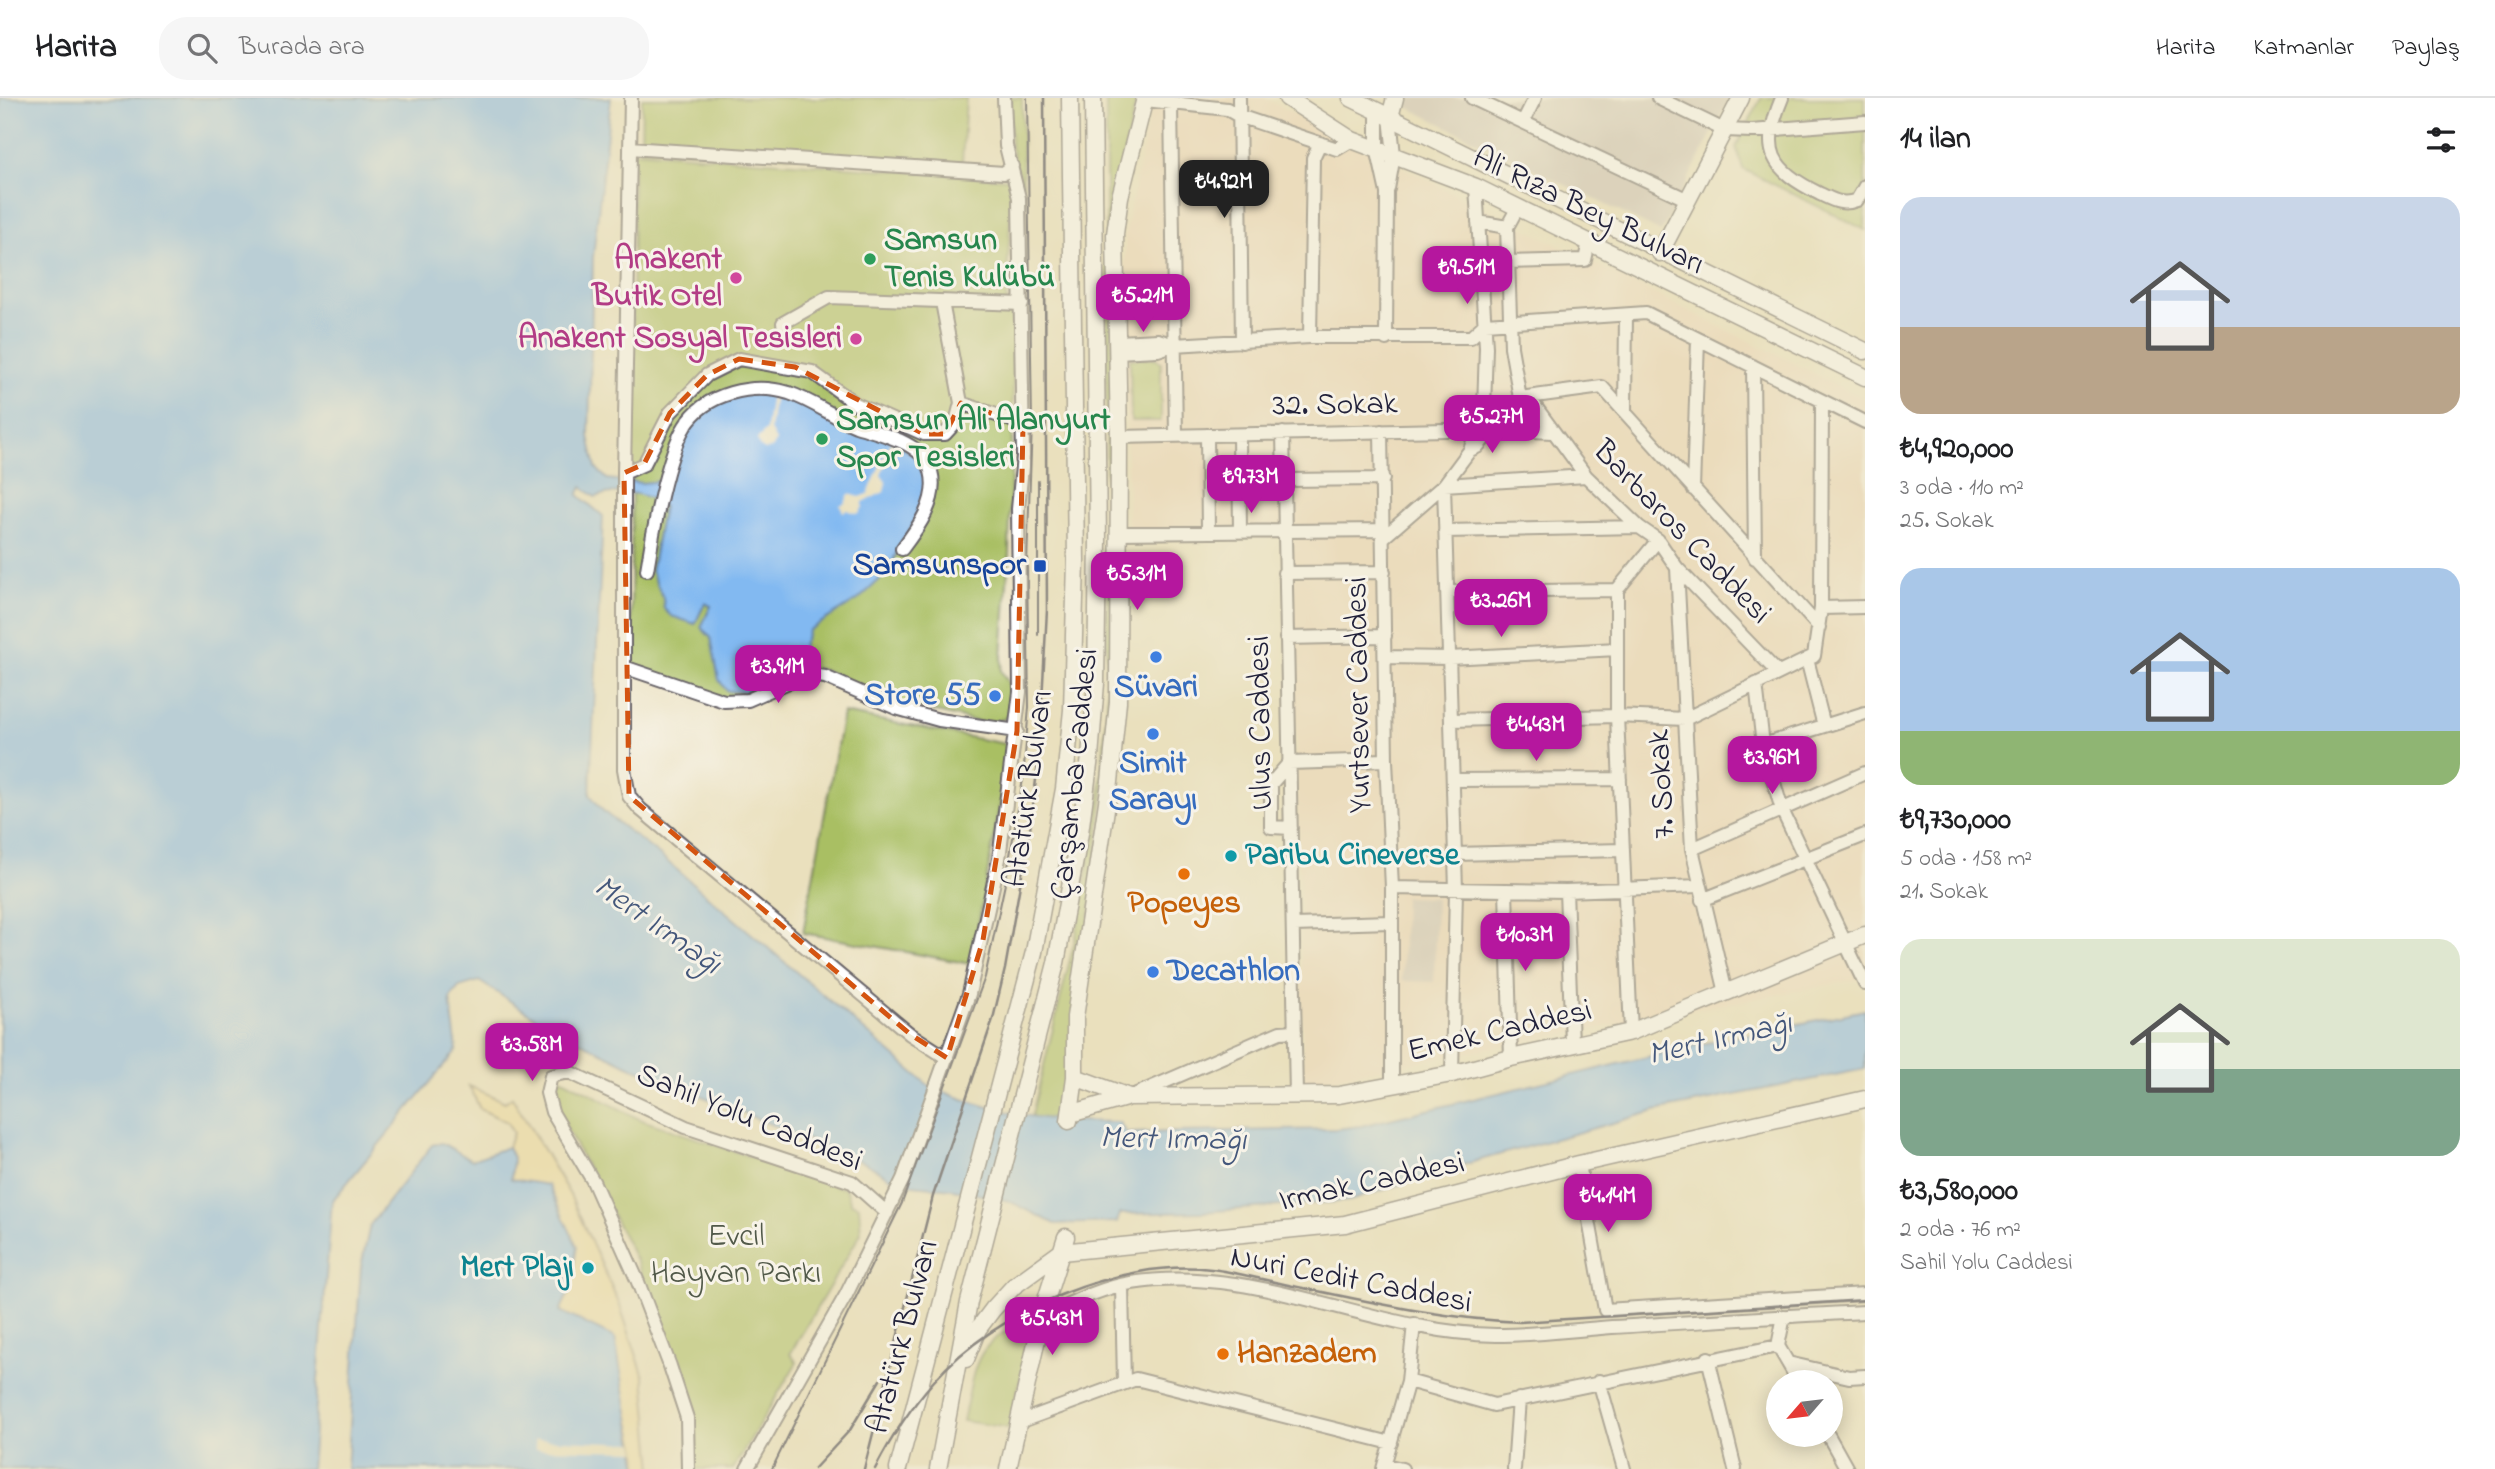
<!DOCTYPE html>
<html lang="tr">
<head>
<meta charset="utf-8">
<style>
	body { margin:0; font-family:"Indie Flower",sans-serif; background:#f6f6f6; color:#202124; height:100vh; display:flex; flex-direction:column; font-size:26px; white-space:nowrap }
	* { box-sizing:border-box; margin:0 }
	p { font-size:23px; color:#757577 }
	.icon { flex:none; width:38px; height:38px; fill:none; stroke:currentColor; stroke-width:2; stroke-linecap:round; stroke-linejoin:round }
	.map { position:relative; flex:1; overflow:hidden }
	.sheet { display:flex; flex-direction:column; background:#fff; width:630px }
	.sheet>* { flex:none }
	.needle { width:46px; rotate:242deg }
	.buttons { position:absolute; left:1766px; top:1272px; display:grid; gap:14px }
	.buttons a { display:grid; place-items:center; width:77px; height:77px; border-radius:50%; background:#fff; box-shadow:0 4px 18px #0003; font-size:35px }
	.price { position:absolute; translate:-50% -60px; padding:0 16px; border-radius:14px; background:#b5179e; color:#fff; font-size:23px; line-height:46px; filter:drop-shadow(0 2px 4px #0008) }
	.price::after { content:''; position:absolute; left:50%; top:42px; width:21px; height:16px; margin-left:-10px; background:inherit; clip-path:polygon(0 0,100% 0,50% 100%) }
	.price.selected { background:#222; color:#fff }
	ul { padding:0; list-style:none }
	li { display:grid; align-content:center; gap:14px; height:371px; padding:0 35px }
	li span { display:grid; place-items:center; height:217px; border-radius:21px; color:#555 }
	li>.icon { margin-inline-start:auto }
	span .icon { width:126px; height:126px; fill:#fffc; stroke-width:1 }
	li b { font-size:30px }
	h2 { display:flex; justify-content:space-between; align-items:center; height:84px; padding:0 35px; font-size:30px }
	header { display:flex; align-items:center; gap:42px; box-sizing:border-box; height:98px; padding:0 35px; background:#fff; border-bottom:2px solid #e0e0e0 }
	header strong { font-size:33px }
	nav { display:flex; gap:38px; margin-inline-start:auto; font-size:24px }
	.search { width:490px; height:63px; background:#f6f6f6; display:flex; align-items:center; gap:18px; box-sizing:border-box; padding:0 24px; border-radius:28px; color:#757577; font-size:26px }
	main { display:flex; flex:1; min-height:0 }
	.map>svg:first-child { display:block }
	.built { fill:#eed7bb }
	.industrial { fill:#ccc2b9 }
	.green { fill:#a9bf63; stroke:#66704f; stroke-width:2 }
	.sand { fill:#eeda9e; stroke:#887e6c; stroke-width:2 }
	.water { fill:#82b9f1; stroke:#526e96; stroke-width:2 }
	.pier { fill:#eae0bd }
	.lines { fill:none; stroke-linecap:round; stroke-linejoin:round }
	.minor-casing { stroke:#686468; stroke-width:16 }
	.major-casing { stroke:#686468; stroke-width:19 }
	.minor { stroke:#fff; stroke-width:12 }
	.major { stroke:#fff; stroke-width:16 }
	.tram { stroke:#22223b; stroke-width:2 }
	.rail { stroke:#22223b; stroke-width:2.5 }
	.marked { fill:none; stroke:#d45411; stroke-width:5; stroke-dasharray:14 9; stroke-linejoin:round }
	.leisure-dot { fill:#2e9e5b; stroke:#f7f3e8; stroke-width:2.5 }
	.hotel-dot { fill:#d1479c; stroke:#f7f3e8; stroke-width:2.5 }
	.transit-dot { fill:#1a4fb4; stroke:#f7f3e8; stroke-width:2.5 }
	.shop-dot { fill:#3f7fe0; stroke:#f7f3e8; stroke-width:2.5 }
	.culture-dot { fill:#0f9aa8; stroke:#f7f3e8; stroke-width:2.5 }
	.food-dot { fill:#e8710a; stroke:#f7f3e8; stroke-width:2.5 }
	.labels { text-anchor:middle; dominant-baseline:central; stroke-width:6; stroke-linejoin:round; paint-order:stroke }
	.street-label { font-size:32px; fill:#22223b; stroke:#f7f3e8 }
	.leisure-label { font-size:32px; font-weight:bold; fill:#27864d; stroke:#f7f3e8; text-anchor:start }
	.hotel-label { font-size:32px; font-weight:bold; fill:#b23c85; stroke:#f7f3e8; text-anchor:end }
	.transit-label { font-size:32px; font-weight:bold; fill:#164399; stroke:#f7f3e8; text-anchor:end }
	.shop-label { font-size:32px; font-weight:bold; fill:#366cbe; stroke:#f7f3e8 }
	.culture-label { font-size:32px; font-weight:bold; fill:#0d838f; stroke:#f7f3e8; text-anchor:start }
	.food-label { font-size:32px; font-weight:bold; fill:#c56008; stroke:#f7f3e8 }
	.park-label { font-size:32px; fill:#515949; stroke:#f7f3e8 }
	.water-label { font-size:33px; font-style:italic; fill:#44577b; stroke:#f7f3e8 }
</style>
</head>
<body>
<header>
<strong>Harita</strong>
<div class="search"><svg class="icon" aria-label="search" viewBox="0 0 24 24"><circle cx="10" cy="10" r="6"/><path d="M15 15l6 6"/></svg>Burada ara</div>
<nav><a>Harita</a><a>Katmanlar</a><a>Paylaş</a></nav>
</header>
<main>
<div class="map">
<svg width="1865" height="1371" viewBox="0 0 1865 1371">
	<rect width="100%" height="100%" fill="#f7f3e8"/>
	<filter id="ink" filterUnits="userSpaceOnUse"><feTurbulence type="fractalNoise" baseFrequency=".0143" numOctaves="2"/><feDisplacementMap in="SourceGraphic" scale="14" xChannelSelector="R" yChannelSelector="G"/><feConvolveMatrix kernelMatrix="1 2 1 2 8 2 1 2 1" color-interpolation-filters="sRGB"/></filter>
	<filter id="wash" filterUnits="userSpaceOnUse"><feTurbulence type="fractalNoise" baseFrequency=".00686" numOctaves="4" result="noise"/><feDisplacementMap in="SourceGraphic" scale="28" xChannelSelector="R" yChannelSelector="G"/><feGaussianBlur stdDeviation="1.57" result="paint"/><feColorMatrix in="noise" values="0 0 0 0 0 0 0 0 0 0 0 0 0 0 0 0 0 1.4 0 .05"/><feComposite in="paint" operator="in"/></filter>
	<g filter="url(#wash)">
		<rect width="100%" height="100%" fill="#eae0bd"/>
		<path class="built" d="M 1153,0 L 1264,0 L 1865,301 L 1865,880 L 1304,985 L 1292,435 L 1128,437 L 1125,136 Z"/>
		<path class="industrial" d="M 1389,0 L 1730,0 L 1661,134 Z
			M 1404,799 L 1436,800 L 1434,884 L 1402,883 Z"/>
		<path class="green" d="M 642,0 L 966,0 L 962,65 L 641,51 Z
			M 1009,0 L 1022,0 L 1023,91 L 1011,50 Z
			M 1106,0 L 1137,0 L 1111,110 L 1113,607 L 1067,1024 L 1031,1020 L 1076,837 L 1099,703 L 1107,609 Z
			M 1761,0 L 1865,0 L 1865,132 L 1743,71 L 1736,49 Z
			M 633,53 L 1010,81 L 1012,89 L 1006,199 L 1015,225 L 1009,456 L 1001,573 L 1011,589 L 1010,619 L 988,626 L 893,604 L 827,573 L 814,570 L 746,600 L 726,601 L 631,568 Z
			M 1156,260 L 1161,265 L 1161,323 L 1131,323 L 1130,261 Z
			M 843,615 L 1011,647 L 971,866 L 803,835 Z
			M 561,980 L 639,1021 L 846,1091 L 851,1105 L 859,1108 L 861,1135 L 790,1256 L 797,1264 L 733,1371 L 690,1371 L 689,1321 L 637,1164 L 567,1031 L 549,988 Z
			M 1035,1219 L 1009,1330 L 963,1323 C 977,1260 972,1246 1035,1219 Z"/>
		<path class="sand" d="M 469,988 L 505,1004 L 512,999 L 570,1097 L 619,1205 L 644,1279 L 653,1371 L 638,1371 L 637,1353 L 625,1302 L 560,1213 L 570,1192 L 511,1082 L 513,1060 L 508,1049 L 513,1035 L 507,1024 L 480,1011 Z"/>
		<path class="water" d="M 0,0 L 611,0 L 593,159 L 589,338 L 596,370 L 607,381 L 642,385 L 670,382 C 674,368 676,348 684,336 C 727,269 793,299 850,325 C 880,338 912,347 929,376 L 923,411 L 898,451 L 889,473 L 859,501 L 809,532 L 795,567 L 790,571 L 745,594 L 727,593 L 719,582 L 711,540 L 701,529 L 711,508 L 705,505 L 695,526 L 671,518 L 664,511 L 663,500 L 651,473 L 663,408 C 644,393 618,391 595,399 L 582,389 L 578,397 L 603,418 L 590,697 L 604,714 L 662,759 L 928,987 C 994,1017 1047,1024 1119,1024 L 1126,1035 L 1336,1031 L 1361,1028 L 1693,948 L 1865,912 L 1865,971 L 1655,1013 L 1455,1069 L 1349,1103 L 1202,1114 L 1120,1116 L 1117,1124 L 1055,1126 L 1009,1103 L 953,1091 L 913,1087 L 893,1081 L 865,1065 L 636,971 L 552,930 L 479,883 L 459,889 L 450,901 L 457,952 L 332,1103 L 311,1371 L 0,1371 Z
			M 442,1045 L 472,1062 L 508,1049 L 513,1060 L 511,1081 L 548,1087 L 577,1148 L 570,1192 L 560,1213 L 615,1240 L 638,1371 L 347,1371 L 361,1169 L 370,1127 L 432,1047 Z"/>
		<path class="pier" d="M 771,296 L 775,296 L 770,332 L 776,343 L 773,350 L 765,352 L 759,348 L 757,341 L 766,332 Z
			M 890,344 L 894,345 L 881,377 L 886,384 L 884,394 L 863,404 L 863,409 L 858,416 L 847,412 L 843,414 L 840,407 L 845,405 L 849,396 L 860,399 L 868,396 Z
			M 535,1341 L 635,1345 L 637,1353 L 536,1351 Z"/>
	</g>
	<g filter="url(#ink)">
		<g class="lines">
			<defs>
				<path id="minor" d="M 631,0 L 624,375 L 624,671 L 629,698 L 640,711 L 910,936 L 947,960
					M 1239,0 L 1242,244
					M 1472,0 L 1688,102
					M 1658,0 L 1724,32 L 1752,33 L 1865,24
					M 1782,0 C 1760,53 1770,71 1820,96 C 1833,102 1842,108 1857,102 L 1865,88
					M 1145,2 L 1227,11 L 1239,18 L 1337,51 L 1352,42
					M 1171,6 L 1176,338
					M 1377,12 L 1377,50 L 1387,95 L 1386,241
					M 1523,24 L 1535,0
					M 630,50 L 1004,75 L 1012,68
					M 1388,91 L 1394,57 L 1390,19
					M 1478,124 L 1507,129
					M 1508,164 L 1585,162 L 1589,144
					M 783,225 L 829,199 L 1022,206
					M 1310,239 L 1313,60 L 1320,45
					M 1117,244 L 1158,242 L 1174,247 L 1310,239 L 1471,239 L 1485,226 L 1646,215 L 1865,324
					M 1117,254 L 1158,252 L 1173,247
					M 1753,268 L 1755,460
					M 1520,300 L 1602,289 L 1819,529
					M 1520,300 L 1535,308 L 1586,378 L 1639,429 L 1658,442 L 1677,470 L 1778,575
					M 961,305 L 1023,326
					M 1625,314 L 1626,217
					M 1381,333 L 1386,662 L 1392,790 L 1392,987
					M 1283,335 L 1296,997
					M 1207,337 L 1208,433
					M 1239,337 L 1240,433
					M 1119,339 L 1492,331 L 1552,334
					M 1470,352 L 1484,311 L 1486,249 L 1476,89
					M 624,375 L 644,366 L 670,315 L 707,277 L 739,261 L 812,274 L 856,306 L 924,336 L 945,336 L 956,324 L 961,305 L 942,204
					M 1284,382 L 1383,381
					M 1693,391 L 1698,241
					M 1445,433 L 1639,429
					M 1118,435 L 1383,432
					M 1384,439 L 1444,387 L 1470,352 L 1477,349 L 1520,300 L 1511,249 L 1507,129 L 1518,109
					M 1677,470 L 1692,751 L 1726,895
					M 647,472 C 652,438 667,356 685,328 C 705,295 753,284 789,295 C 813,303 833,319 856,328 C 881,336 923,344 931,373 C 939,402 918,430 902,451
					M 1284,475 L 1384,474
					M 1447,494 L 1617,492
					M 1821,510 L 1865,509
					M 1286,540 L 1385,538
					M 1385,559 L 1449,560 L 1617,551
					M 1807,561 L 1824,628 L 1865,615
					M 624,569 L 724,603 L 748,602 L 807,576 L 825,579 L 896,610 L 939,622 L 1017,633
					M 1756,586 L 1763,647 L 1782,712 L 1865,886
					M 1452,622 L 1617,618 L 1685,621 L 1814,558 L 1821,510 L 1822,303
					M 1763,647 L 1824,628
					M 1453,682 L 1620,681
					M 1291,730 L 1271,729 L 1271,686 L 1289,665 L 1386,662
					M 1692,751 L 1865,675
					M 1455,756 L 1623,752
					M 1392,790 L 1566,793 L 1699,788
					M 1506,792 L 1511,960
					M 1566,793 L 1572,945
					M 1702,802 L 1865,737
					M 1294,827 L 1390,824
					M 1631,934 L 1617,618 L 1617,492 L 1658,442
					M 1452,976 L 1456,792 L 1444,387 L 1586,378
					M 1134,997 L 1280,934 L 1295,933
					M 1579,1066 L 1605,1212 L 1865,1196
					M 1122,1188 L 1124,1285
					M 1042,1218 C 1071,1205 1100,1190 1131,1185 C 1257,1165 1372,1235 1496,1237 C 1534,1237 1573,1232 1612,1229 C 1696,1224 1780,1218 1865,1214
					M 1784,1218 L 1778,1248 L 1799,1284
					M 1708,1260 L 1735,1371
					M 1788,1265 L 1849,1279 L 1865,1278
					M 1408,1283 L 1494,1307 L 1778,1248
					M 1599,1283 L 1624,1371
					M 1019,1324 L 1136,1281 L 1391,1345
					M 1828,1337 L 1847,1371
					M 1385,1367 L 1402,1371
					M 688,1371 L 687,1320 L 670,1268 L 638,1184 L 593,1083 L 552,1014 L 547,995 L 551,978 L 569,974 L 686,1029 L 852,1084 L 887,1115
					M 747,1371 L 846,1197 L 903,1081 L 969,896 L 999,761 L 1020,594 L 1018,411 L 1023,358 L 1019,100 L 1006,48 L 1004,0
					M 1383,1371 L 1408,1283 L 1414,1226
					M 1514,1371 L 1519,1301"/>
				<path id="major" d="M 1287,0 L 1352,42 L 1476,89 L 1865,279
					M 1351,0 L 1865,253
					M 1390,19 L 1395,0
					M 1660,155 L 1741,0
					M 1075,979 L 1129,999
					M 1070,1016 L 1129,999 L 1339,997 L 1452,976 L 1511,960 L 1631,934 L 1865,837
					M 1069,1023 L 1075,979 L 1075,919 L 1110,684 L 1118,604 L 1119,339 L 1115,136 L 1120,99 L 1145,0
					M 966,1261 L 978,1231 L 993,1211 L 1014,1188 L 1061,1154 L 1345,1126 L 1579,1066 L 1865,1001
					M 898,1371 L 1034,854 L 1064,691 L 1072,612 L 1076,462 L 1070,0
					M 938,1371 L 969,1204 L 1056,865 L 1080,735 L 1090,659 L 1096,585 L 1098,442 L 1093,0
					M 1008,1371 L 1045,1205 L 1066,1139"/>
			</defs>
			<use href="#minor" class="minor-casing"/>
			<use href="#major" class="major-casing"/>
			<use href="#minor" class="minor"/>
			<use href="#major" class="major"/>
			<path class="tram" d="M 1038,383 L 1038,537
				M 772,1371 L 902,1105 L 985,879 L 1006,781 L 1023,681 L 1029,609 L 1027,466 L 1032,325 L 1027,0"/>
			<path class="rail" d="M 814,1371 L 850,1332 L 880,1282
				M 864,1371 L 933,1098 L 993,921 L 1005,871 L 1030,731 L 1039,657 L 1047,512 L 1044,0
				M 875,1371 C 891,1340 911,1309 934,1283 C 994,1214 1119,1160 1211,1171 C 1235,1174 1260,1181 1284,1186 C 1362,1202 1440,1221 1520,1224 L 1865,1202"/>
		</g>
	</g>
	<path d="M0 0H1865V1371H0ZM 739,261 L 795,269 L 924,336 L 945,336 L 961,305 L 1023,326 L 1017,633 L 983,842 L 947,960 L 910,936 L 629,698 L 624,375 L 644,366 L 670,315 L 707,277 Z" fill="#eae0bd" fill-opacity=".55" fill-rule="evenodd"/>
	<path class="marked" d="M 739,261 L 795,269 L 924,336 L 945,336 L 961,305 L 1023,326 L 1017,633 L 983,842 L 947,960 L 910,936 L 629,698 L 624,375 L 644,366 L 670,315 L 707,277 Z"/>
	<g class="leisure-dot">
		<circle cx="870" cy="161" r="7"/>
		<circle cx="822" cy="341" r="7"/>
	</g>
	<g class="hotel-dot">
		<circle cx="736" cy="180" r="7"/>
		<circle cx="856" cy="241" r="7"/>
	</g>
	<rect class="transit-dot" x="1033" y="461" width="14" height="14" rx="3.5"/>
	<g class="shop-dot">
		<circle cx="1156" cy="559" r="7"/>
		<circle cx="995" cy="598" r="7"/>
		<circle cx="1153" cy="636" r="7"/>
		<circle cx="1153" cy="874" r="7"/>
	</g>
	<g class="culture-dot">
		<circle cx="1231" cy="758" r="7"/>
		<circle cx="588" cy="1170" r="7"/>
	</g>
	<g class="food-dot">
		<circle cx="1184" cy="776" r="7"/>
		<circle cx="1223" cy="1256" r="7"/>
	</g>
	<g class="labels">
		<g class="street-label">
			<text transform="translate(1588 114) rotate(26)">Ali Rıza Bey Bulvarı</text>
			<text transform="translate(1335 308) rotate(-1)">32. Sokak</text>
			<text transform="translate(1681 435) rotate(46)">Barbaros Caddesi</text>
			<text transform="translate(1360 597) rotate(-91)">Yurtsever Caddesi</text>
			<text transform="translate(1262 625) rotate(-91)">Ulus Caddesi</text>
			<text transform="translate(1076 676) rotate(-84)">Çarşamba Caddesi</text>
			<text transform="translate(1663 686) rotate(-93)">7. Sokak</text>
			<text transform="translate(1030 691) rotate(-82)">Atatürk Bulvarı</text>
			<text transform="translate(1500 934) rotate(-13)">Emek Caddesi</text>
			<text transform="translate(749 1021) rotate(22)">Sahil Yolu Caddesi</text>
			<text transform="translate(1372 1085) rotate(-12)">Irmak Caddesi</text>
			<text transform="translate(1351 1183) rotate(11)">Nuri Cedit Caddesi</text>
			<text transform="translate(904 1239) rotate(-75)">Atatürk Bulvarı</text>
		</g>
		<g class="leisure-label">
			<text x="884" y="143">Samsun<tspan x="884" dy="37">Tenis Kulübü</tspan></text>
			<text x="836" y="323">Samsun Ali Alanyurt<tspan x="836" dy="37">Spor Tesisleri</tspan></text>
		</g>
		<g class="hotel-label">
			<text x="722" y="162">Anakent<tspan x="722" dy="37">Butik Otel</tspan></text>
			<text x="842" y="241">Anakent Sosyal Tesisleri</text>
		</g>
		<g class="transit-label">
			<text x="1026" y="468">Samsunspor</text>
		</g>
		<g class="shop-label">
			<text x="1156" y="590">Süvari</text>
			<text x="981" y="598" text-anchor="end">Store 55</text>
			<text x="1153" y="666">Simit<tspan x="1153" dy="37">Sarayı</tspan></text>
			<text x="1167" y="874" text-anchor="start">Decathlon</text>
		</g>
		<g class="culture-label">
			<text x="1245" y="758">Paribu Cineverse</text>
			<text x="574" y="1170" text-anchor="end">Mert Plajı</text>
		</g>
		<g class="food-label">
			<text x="1184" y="806">Popeyes</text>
			<text x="1237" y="1256" text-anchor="start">Hanzadem</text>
		</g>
		<g class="park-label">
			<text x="736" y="1139">Evcil<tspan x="736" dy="37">Hayvan Parkı</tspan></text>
		</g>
		<g class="water-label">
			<text transform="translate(657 828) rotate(35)">Mert Irmağı</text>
			<text transform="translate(1720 942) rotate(-13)">Mert Irmağı</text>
			<text transform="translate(1173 1042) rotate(1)">Mert Irmağı</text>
		</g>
	</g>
</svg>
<div class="buttons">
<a><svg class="needle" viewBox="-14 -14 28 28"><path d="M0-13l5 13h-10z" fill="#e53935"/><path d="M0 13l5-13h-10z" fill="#757577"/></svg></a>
</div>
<b class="price selected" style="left:1224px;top:122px">₺4.92M</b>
<b class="price" style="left:1467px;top:208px">₺9.51M</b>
<b class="price" style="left:1143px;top:236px">₺5.21M</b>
<b class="price" style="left:1492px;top:357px">₺5.27M</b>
<b class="price" style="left:1251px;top:417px">₺9.73M</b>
<b class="price" style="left:1137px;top:514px">₺5.31M</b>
<b class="price" style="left:1501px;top:541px">₺3.26M</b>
<b class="price" style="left:778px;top:607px">₺3.91M</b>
<b class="price" style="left:1536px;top:665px">₺4.43M</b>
<b class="price" style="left:1772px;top:698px">₺3.96M</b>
<b class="price" style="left:1525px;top:875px">₺10.3M</b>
<b class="price" style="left:532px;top:985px">₺3.58M</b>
<b class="price" style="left:1608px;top:1136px">₺4.14M</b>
<b class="price" style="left:1052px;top:1259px">₺5.43M</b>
</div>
<section class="sheet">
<h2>14 ilan<svg class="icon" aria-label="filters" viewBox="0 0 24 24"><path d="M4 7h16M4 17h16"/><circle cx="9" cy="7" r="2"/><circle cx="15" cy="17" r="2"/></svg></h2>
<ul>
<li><span style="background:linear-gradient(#c9d6e8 60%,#b9a48a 0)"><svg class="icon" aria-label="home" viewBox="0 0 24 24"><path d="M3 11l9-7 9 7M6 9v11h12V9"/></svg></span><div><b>₺4,920,000</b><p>3 oda · 110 m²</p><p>25. Sokak</p></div></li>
<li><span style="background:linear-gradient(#a9c7e8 75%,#8fb573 0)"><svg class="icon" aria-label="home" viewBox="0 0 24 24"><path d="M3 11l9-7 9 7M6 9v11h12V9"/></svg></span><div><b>₺9,730,000</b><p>5 oda · 158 m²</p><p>21. Sokak</p></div></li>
<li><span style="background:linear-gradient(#dfe7d0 60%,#7fa58c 0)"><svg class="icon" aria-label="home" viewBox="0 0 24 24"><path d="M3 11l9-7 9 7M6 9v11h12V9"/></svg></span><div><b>₺3,580,000</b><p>2 oda · 76 m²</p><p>Sahil Yolu Caddesi</p></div></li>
</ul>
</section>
</main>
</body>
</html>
